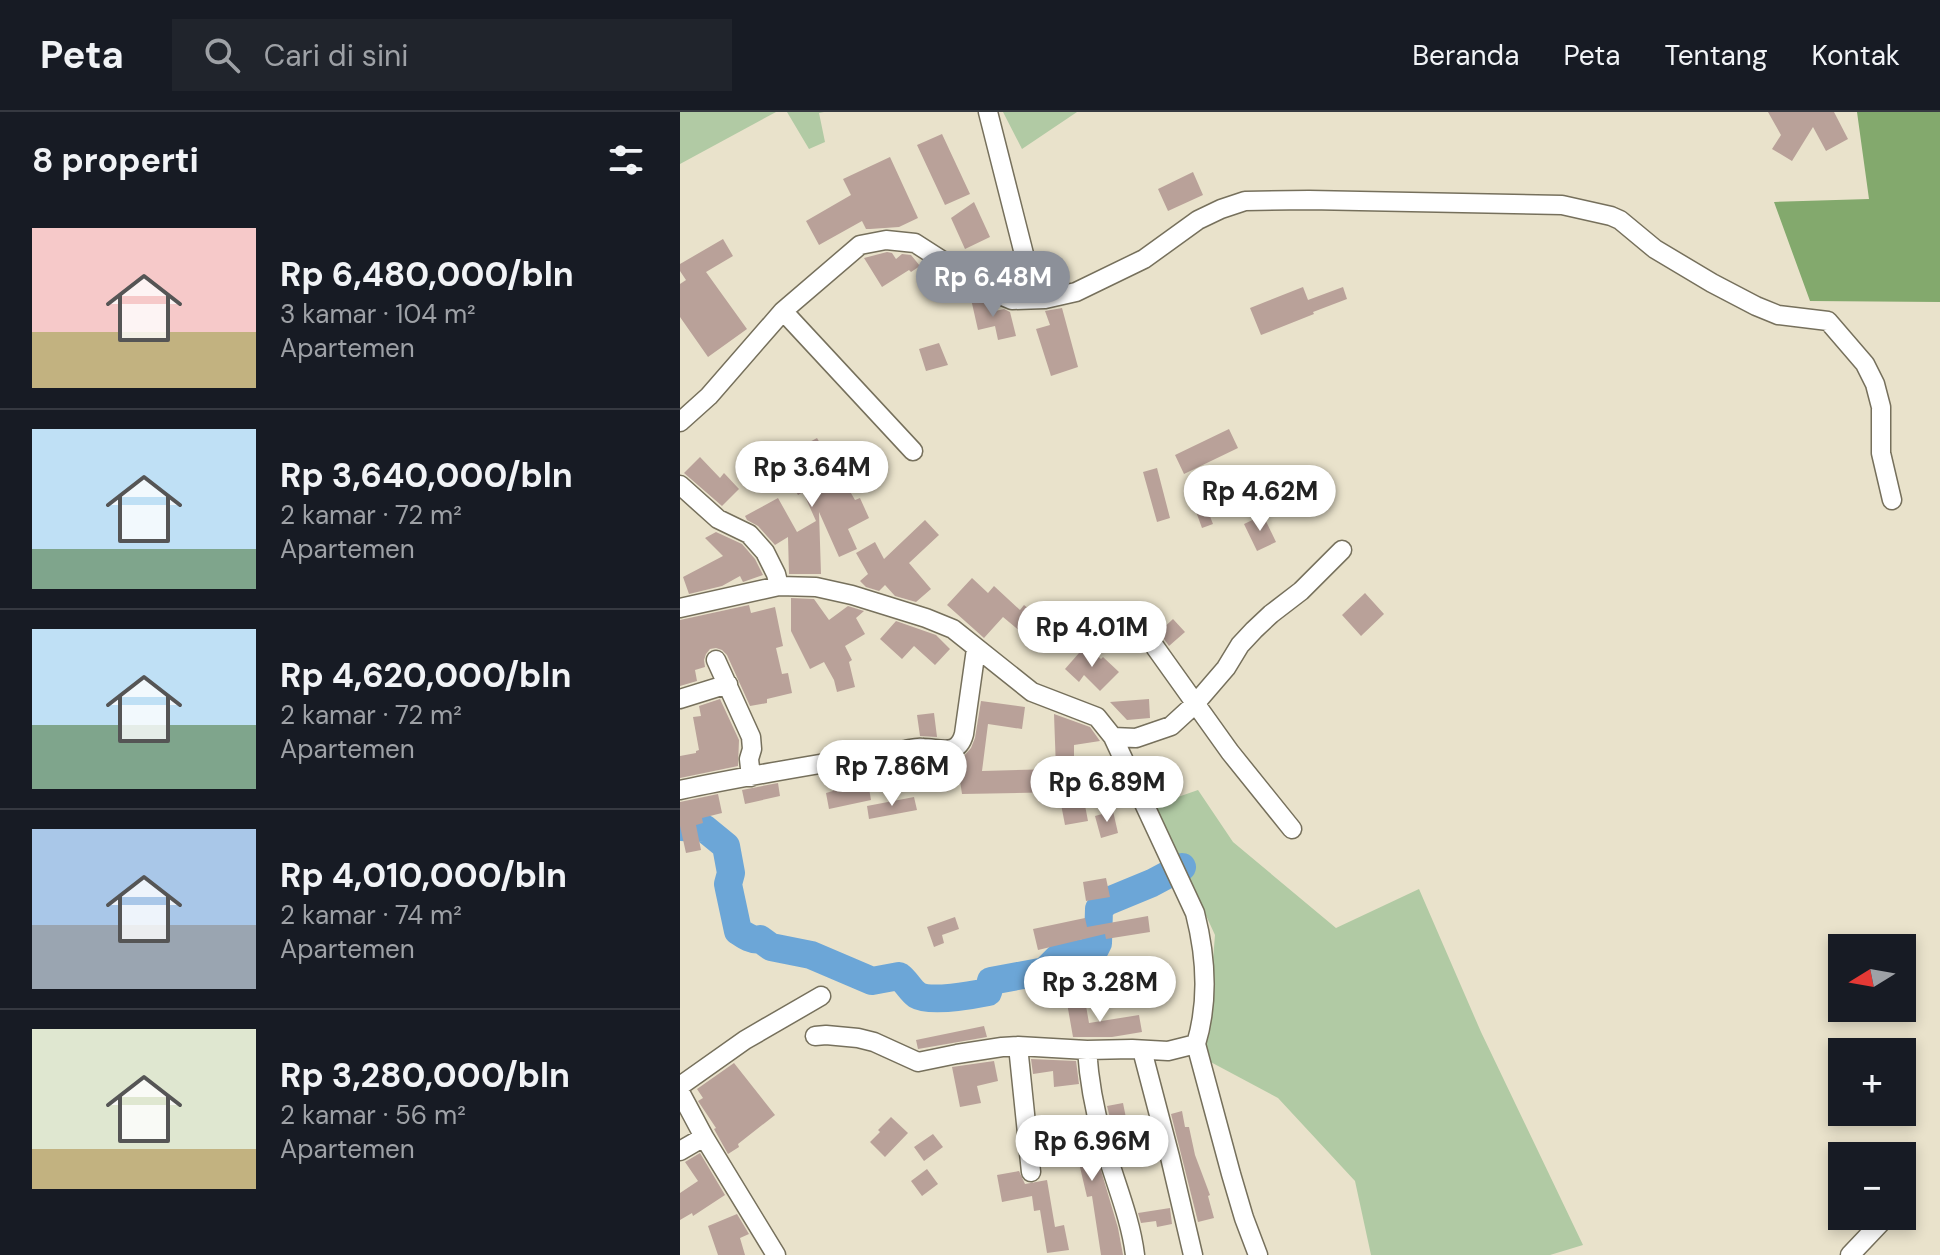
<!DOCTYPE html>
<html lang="id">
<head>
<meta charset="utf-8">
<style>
	body { margin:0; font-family:"DM Sans",sans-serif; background:#20242c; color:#f1f3f6; height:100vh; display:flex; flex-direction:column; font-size:30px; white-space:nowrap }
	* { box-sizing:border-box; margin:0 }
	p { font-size:26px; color:#9ea1a6 }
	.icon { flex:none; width:44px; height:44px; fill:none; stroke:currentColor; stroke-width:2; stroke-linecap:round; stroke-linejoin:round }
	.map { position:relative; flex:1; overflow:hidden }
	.panel { display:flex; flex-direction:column; background:#171b24; width:680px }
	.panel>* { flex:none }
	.needle { width:52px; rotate:259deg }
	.tools { position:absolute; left:1148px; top:822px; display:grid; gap:16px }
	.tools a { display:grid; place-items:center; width:88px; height:88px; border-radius:0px; background:#171b24; box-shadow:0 4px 12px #0003; font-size:40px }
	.price { position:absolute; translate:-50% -68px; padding:0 18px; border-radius:28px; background:#fff; color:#222; font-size:26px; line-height:52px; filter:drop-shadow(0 2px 4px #0008) }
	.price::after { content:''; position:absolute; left:50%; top:48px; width:24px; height:18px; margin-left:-12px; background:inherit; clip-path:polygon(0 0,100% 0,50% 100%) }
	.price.selected { background:#8c9099; color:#fff }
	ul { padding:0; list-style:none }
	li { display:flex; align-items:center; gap:24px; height:200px; padding:0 32px }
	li+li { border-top:2px solid #363941 }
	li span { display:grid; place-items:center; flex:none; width:224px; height:160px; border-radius:0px; color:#555 }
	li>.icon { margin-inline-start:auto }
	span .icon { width:96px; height:96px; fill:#fffc; stroke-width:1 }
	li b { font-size:34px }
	h2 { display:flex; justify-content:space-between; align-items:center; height:96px; padding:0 32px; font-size:34px }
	header { display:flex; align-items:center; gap:48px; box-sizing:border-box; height:112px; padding:0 40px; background:#171b24; border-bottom:2px solid #363941 }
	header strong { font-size:38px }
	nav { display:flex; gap:44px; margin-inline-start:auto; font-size:28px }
	.search { width:560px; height:72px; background:#20242c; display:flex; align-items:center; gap:20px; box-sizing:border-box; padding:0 28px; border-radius:0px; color:#9ea1a6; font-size:30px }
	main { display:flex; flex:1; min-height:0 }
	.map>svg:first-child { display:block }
	.green { fill:#b1caa4 }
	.forest { fill:#83a96d }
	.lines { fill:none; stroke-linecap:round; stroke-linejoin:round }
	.river { stroke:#6ca6d7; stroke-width:28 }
	.building { fill:#b9a199 }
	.street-casing { stroke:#76705c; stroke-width:21 }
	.street { stroke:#fff; stroke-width:18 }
</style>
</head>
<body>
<header>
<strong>Peta</strong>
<div class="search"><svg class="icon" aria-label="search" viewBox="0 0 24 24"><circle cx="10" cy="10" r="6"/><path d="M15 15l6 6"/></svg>Cari di sini</div>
<nav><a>Beranda</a><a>Peta</a><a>Tentang</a><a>Kontak</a></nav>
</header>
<main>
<section class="panel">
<h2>8 properti<svg class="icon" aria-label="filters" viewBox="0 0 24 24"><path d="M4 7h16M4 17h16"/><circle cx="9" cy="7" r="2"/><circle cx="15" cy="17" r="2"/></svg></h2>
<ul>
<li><span style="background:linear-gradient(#f6c9c9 65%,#c2b280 0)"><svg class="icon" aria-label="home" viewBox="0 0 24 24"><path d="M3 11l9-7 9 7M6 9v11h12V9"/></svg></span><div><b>Rp 6,480,000/bln</b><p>3 kamar · 104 m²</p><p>Apartemen</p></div></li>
<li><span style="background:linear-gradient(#bfe0f5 75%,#7fa58c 0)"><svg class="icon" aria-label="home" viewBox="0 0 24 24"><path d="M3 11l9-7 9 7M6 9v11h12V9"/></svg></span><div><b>Rp 3,640,000/bln</b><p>2 kamar · 72 m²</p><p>Apartemen</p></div></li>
<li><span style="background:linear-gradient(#bfe0f5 60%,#7fa58c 0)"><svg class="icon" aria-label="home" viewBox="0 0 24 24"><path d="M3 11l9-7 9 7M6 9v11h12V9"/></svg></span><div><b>Rp 4,620,000/bln</b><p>2 kamar · 72 m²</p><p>Apartemen</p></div></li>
<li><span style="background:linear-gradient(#a9c7e8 60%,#9aa5b1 0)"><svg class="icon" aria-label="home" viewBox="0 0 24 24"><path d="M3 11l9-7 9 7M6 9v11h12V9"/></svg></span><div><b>Rp 4,010,000/bln</b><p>2 kamar · 74 m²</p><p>Apartemen</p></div></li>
<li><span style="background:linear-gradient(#dfe7d0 75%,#c2b280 0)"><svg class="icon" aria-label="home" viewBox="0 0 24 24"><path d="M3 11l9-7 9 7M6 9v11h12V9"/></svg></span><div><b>Rp 3,280,000/bln</b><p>2 kamar · 56 m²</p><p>Apartemen</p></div></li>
</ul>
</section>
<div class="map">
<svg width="1260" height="1143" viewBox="0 0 1260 1143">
	<rect width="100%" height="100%" fill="#e9e2cb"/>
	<path class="green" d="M 0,0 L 96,0 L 0,52 Z
		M 107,0 L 144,0 L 139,1 L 145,30 L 129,37 Z
		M 323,0 L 397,0 L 342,37 Z
		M 518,678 L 553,730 L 656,816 L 739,777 L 801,920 L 903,1133 L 870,1143 L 691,1143 L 675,1069 L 598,986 L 525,947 L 535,823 L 475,693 Z"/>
	<path class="forest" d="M 1177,0 L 1260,0 L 1260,190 L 1130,189 L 1094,90 L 1189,87 Z"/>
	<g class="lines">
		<path class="river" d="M 0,715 L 24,716 L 46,734 L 51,761 L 48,772 L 49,777 L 58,819 C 64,823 72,829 80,827 L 91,835 L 131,843 L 192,869 L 219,864 C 226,869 230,878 237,883 C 250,891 293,883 308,880 L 311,869 L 365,859 L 378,846 L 414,839 L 418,831 L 419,797 L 426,790 L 472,771 L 502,755"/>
	</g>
	<path class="building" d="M 1088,0 L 1154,0 L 1168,27 L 1146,39 L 1133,15 L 1112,49 L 1092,37 L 1101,23 Z
		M 262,22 L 290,82 L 265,93 L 237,33 Z
		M 210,45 L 238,106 L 219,115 L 190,117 L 186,117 L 182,109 L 139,133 L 126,109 L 171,83 L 163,67 Z
		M 513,60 L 523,83 L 488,99 L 478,77 Z
		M 294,90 L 310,125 L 285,137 L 271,106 Z
		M 43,127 L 53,144 L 26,160 L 67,217 L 28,245 L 0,205 L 0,172 L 6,168 L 0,159 L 0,152 Z
		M 207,140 L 212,141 L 216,147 L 222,142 L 231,143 L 240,154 L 231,160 L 229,158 L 202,175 L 184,146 Z
		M 623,175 L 628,188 L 663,175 L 667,187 L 633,200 L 634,202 L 581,223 L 570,196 Z
		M 298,186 L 309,191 L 311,200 L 324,197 L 330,200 L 336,224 L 318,228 L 315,214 L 298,218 L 291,187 Z
		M 382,196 L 398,255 L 371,264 L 356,217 L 370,213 L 365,199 Z
		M 259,231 L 268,253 L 246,259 L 239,237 Z
		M 549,317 L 558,336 L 504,362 L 495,343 Z
		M 137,326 L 148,345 L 150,343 L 159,356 L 157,357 L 175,388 L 180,386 L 189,406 L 168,417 L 177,437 L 159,445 L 139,400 L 141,462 L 109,462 L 108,425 L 95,433 L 78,414 L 67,408 L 65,404 L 98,386 L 117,420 L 136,409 L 123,380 L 118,383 L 98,347 Z
		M 20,345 L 40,366 L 44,361 L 59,377 L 42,394 L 4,361 Z
		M 477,356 L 490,406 L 477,410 L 463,360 Z
		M 520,379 L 533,412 L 522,416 L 510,383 Z
		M 583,403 L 596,430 L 577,439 L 564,412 Z
		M 245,408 L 259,423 L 229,451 L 251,477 L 236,490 L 215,484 L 205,473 L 199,479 L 186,475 L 180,469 L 188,462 L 176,441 L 195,430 L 204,447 Z
		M 36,420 L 62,432 L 75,447 L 83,463 L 63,470 L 60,464 L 42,474 L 9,482 L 3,465 L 43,444 L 25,426 Z
		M 292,466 L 308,481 L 314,474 L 340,498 L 344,493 L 356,503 L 341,520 L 323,505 L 304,526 L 267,493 Z
		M 685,481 L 704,502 L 681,524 L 662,503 Z
		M 111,486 L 134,487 L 149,508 L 168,494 L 184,499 L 176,506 L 185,522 L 165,534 L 172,548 L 169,550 L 175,575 L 157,580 L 154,568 L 144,550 L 130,557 L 111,519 Z
		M 69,493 L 71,501 L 95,495 L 103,534 L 96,536 L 102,562 L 108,561 L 112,581 L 87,587 L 87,591 L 70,594 L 47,543 L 42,538 L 36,536 L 30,537 L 26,542 L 24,548 L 25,555 L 15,558 L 17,569 L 0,574 L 0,508 Z
		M 493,507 L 505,520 L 489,534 L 479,520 Z
		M 216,509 L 256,523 L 270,537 L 255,553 L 234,534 L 222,547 L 200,527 Z
		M 406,533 L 421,547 L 423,545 L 439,560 L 420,579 L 404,563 L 399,570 L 385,557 Z
		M 40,587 L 59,628 L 58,654 L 0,666 L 0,644 L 16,641 L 16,639 L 19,638 L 13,605 L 21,604 L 19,594 Z
		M 469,587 L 470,606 L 447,608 L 430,590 Z
		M 301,589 L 345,595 L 342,617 L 308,612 L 302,659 L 376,657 L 374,602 L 410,615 L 420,629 L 394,633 L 394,657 L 383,657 L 383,680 L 282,682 L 280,669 L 283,645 L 291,636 L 295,626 Z
		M 254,601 L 257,625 L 240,624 L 237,603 Z
		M 237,648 L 240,662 L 188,670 L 191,688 L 149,697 L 146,681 L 153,679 L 150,662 Z
		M 98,671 L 100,684 L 65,692 L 62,678 Z
		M 38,682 L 42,701 L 22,706 L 23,711 L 16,713 L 21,738 L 6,741 L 0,714 L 0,690 Z
		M 403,683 L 408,709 L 385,713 L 380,687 Z
		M 234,685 L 237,698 L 189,707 L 187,694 Z
		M 433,699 L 438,721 L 421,726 L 415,704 Z
		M 426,766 L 430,785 L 406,789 L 403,770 Z
		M 468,804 L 470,820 L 426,827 L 425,822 L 358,838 L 353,817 L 405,806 L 407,815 Z
		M 275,805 L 279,817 L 262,823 L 264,831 L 254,835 L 247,815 Z
		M 405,888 L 409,911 L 459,903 L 462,920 L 432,925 L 393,925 L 387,891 Z
		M 304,914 L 307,925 L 238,937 L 236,928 Z
		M 351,947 L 396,949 L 399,972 L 374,975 L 373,959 L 353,962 Z
		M 314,949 L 318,969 L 297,974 L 301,991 L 280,995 L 272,955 Z
		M 54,951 L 95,1003 L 58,1032 L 59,1035 L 48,1042 L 34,1017 L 36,1016 L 18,989 L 23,986 L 17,977 Z
		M 443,991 L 447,1011 L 432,1014 L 427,994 Z
		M 502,999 L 505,1015 L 509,1015 L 515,1043 L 530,1083 L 528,1084 L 534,1106 L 518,1110 L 491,1002 Z
		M 405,1004 L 438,1116 L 443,1143 L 421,1143 L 412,1084 L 407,1085 L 399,1051 L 380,1054 L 376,1034 L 390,1032 L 385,1008 Z
		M 211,1005 L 228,1021 L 205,1045 L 190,1030 L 200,1020 L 198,1018 Z
		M 253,1022 L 263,1035 L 244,1049 L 234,1035 Z
		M 20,1041 L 45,1083 L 13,1104 L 12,1101 L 0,1108 L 0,1081 L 18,1069 L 5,1050 Z
		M 247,1057 L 258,1072 L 242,1084 L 231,1069 Z
		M 339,1059 L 345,1072 L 367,1068 L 375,1115 L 384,1113 L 389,1138 L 367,1141 L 360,1098 L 354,1099 L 352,1084 L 322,1090 L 317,1063 Z
		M 490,1096 L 492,1112 L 477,1115 L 476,1109 L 461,1111 L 458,1101 Z
		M 57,1102 L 69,1122 L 60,1126 L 65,1143 L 38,1143 L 28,1114 Z"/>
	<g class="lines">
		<defs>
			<path id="street" d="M 308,0 L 344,142 L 348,187
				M 103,199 L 233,339
				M 0,310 L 29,284 L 103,199 L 180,133 L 206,128 L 235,131 L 308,178 L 332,188 L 365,187 L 396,180 L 464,147 L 518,108 L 541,97 L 565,89 L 629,88 L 882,93 L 931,104 L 940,108 L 975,137 L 1032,171 L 1076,194 L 1098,203 L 1148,209 L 1185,252 L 1195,272 L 1201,295 L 1201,341 L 1212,388
				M 0,373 L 38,407 L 69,422 L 85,440 L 96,462 L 99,474
				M 0,496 L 99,474 L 136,475 L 172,483 L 246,506 L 273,517 L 352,580 L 417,605 L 433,625 L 515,801 C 526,844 529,889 516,932 L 488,939 L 452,937 L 407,938 C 409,967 414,996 422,1024 C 432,1064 450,1102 455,1143
				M 465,521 L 550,640 L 612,717
				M 36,548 L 71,625 L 72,637 L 69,647 L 71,665
				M 0,587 L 48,572
				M 433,625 L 456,626 L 491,614 L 515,592 L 546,556 L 560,533 L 574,518 L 591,502 L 621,479 L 662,438
				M 0,678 C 74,662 150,650 225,638 C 231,637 237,635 243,636 C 260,636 278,645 284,622 L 296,537
				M 135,924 L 146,923 L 178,926 L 194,930 L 238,950 L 277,942 L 322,935 L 338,934 L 407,938
				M 516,932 L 551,1062 L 564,1106 L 578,1143
				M 338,934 L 351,1060
				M 462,938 L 490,1045 L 513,1143
				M 0,974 L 65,928 L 141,884
				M 0,980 L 24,1025
				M 0,1039 L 24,1025 L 96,1143
				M 1222,1091 L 1224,1090
				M 1170,1143 L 1207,1104"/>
		</defs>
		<use href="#street" class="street-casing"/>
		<use href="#street" class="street"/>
	</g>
</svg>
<div class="tools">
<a><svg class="needle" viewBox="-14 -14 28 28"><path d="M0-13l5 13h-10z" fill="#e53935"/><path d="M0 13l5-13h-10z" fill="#9ea1a6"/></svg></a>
<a>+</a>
<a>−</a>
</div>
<b class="price selected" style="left:313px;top:207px">Rp 6.48M</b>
<b class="price" style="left:132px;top:397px">Rp 3.64M</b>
<b class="price" style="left:580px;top:421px">Rp 4.62M</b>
<b class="price" style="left:412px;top:557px">Rp 4.01M</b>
<b class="price" style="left:212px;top:696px">Rp 7.86M</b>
<b class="price" style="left:427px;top:712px">Rp 6.89M</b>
<b class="price" style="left:420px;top:912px">Rp 3.28M</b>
<b class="price" style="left:412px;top:1071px">Rp 6.96M</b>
</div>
</main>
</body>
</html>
